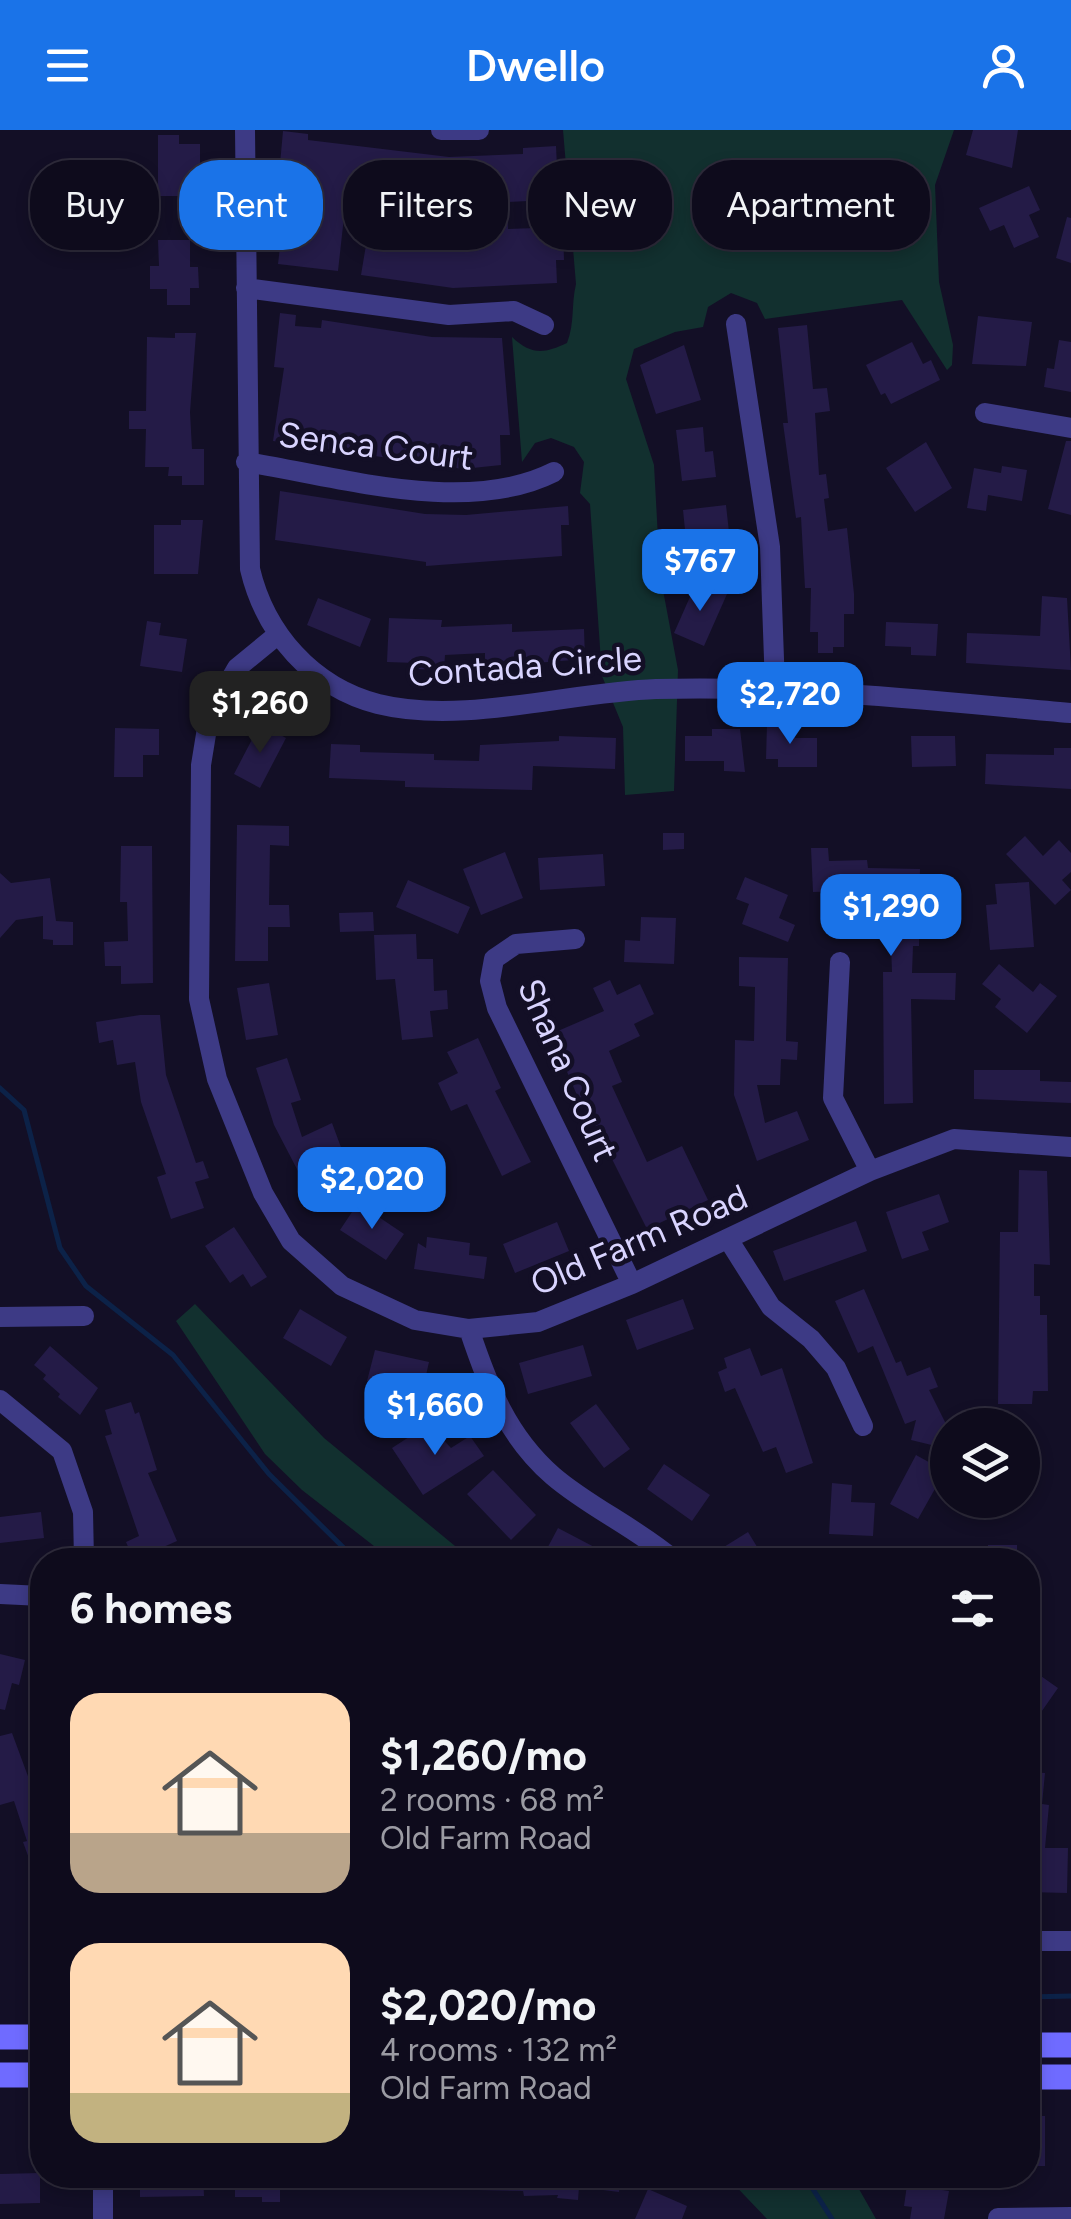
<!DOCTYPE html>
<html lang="en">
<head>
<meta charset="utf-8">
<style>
	body { margin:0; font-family:Figtree,sans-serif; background:#171425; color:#f1f3f6; height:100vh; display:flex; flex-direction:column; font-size:38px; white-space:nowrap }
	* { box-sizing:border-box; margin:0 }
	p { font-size:32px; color:#9b9ba3 }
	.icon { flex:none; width:55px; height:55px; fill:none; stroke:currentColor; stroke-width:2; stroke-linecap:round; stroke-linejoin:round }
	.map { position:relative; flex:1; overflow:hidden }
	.sheet { position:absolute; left:30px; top:1418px; width:1010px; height:640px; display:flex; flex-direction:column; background:#0e0b1c; border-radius:40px; box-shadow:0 5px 15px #0003,0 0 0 2px #2e2b3b }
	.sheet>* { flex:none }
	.top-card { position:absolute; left:30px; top:30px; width:1012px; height:90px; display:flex; gap:20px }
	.tools { position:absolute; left:930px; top:1278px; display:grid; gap:20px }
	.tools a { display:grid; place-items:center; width:110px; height:110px; border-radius:50%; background:#0e0b1c; box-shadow:0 5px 15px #0003,0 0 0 2px #2e2b3b; font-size:50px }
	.price { position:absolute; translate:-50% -85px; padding:0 22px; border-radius:20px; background:#1a73e8; color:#fff; font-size:32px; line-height:65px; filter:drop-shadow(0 2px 5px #0008) }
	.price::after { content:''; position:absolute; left:50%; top:60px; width:30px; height:22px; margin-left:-15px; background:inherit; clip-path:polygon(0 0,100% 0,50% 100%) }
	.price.current { background:#222; color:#fff }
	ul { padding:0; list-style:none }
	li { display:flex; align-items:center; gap:30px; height:250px; padding:0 40px }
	li span { display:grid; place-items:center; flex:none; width:280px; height:200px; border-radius:30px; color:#555 }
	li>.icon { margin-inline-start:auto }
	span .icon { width:120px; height:120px; fill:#fffc; stroke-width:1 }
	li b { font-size:42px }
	h2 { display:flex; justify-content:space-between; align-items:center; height:120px; padding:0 40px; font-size:42px }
	.tag { padding:0 35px; border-radius:40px; background:#0e0b1c; box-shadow:0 5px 15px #0003,0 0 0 2px #2e2b3b; font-size:35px; line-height:90px }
	.tag.current { background:#1a73e8; color:#fff }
	header { display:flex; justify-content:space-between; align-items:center; height:130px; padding:0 40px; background:#1a73e8; color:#fff; font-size:45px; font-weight:600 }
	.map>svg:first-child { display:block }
	.green { fill:#12302f }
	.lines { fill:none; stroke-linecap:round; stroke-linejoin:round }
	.stream { stroke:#0c2248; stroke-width:5 }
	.building { fill:#241b47; fill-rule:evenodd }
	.street { stroke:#3d3a85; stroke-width:20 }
	.secondary { stroke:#6f6bff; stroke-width:25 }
	.labels { text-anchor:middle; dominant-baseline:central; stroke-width:9; stroke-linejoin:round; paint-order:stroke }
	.street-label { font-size:35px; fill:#d9d4ff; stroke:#130f26 }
</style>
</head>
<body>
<header><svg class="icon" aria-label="menu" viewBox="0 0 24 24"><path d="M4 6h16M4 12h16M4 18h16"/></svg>Dwello<svg class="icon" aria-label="person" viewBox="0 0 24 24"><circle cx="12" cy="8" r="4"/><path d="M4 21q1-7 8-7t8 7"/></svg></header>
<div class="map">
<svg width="1071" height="2089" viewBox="0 0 1071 2089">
	<rect width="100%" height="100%" fill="#130f26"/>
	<path class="green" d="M 563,0 L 954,0 L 935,55 L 939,152 L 953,215 L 952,235 L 947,240 L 902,170 L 765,189 L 757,173 L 731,163 L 708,177 L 703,197 L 675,202 L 634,219 L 626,249 L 654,335 L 660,444 L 678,540 L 674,661 L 625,665 L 623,597 L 602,546 L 590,374 L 580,363 L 584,332 L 574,317 L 551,308 L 535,313 L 522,332 L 512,207 C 531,225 544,224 567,213 C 575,193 571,175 576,154 Z
		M 195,1174 L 324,1308 L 472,1430 L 392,1430 L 302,1360 L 265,1324 L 176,1191 Z
		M 725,2045 L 851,2045 L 876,2089 L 767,2089 Z"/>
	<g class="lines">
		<path class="stream" d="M 0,958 L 24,980 L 60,1118 L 86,1156 L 173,1225 L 269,1344 L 356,1430
			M 1028,1867 L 1071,1866
			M 804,2045 L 832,2089"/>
	</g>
	<path class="building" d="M 973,0 L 1018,0 L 1012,38 L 966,25 Z
		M 283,1 L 308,4 L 308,10 L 449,27 L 523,24 L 523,18 L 556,16 L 558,57 L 547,58 L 548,70 L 507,72 L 508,99 L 563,97 L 564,130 L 556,130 L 557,153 L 453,158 L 361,145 L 373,73 L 346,69 L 338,141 L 278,134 L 287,57 L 278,56 ZM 388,68 L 418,72 L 414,98 L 385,93 Z
		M 158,5 L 179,5 L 179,14 L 200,14 L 200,51 L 186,51 L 186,66 L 158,66 Z
		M 1029,56 L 1040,80 L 1029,85 L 1039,107 L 1014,118 L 1004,95 L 990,101 L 979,78 Z
		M 1067,87 L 1071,88 L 1071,133 L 1056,128 Z
		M 158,110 L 190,110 L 190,137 L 198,137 L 199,158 L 190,158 L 190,175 L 167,175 L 167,159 L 150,159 L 150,136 L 159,136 Z
		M 280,183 L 296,185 L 295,196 L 321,198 L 322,190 L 432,207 L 502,208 L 510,305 L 500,305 L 501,335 L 463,339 L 273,311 L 284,238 L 274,237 Z
		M 978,186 L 1032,192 L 1026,236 L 972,234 Z
		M 807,195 L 813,259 L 827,258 L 830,281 L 815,283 L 819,345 L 826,344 L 829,368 L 824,369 L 828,401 L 847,398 L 854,464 L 854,484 L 844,484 L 844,517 L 833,517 L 833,523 L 818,523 L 818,502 L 810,502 L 811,458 L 805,458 L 801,387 L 796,388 L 783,293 L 788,293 L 778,198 Z
		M 175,203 L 196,203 L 190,282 L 192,319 L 204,319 L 204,355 L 182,355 L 182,346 L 168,346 L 169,337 L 145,337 L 146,299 L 129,299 L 129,281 L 146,281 L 147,207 L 175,208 Z
		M 1059,210 L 1071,212 L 1071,262 L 1044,257 L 1047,238 L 1054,239 Z
		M 912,212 L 923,234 L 931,230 L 940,250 L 891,274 L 885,263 L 881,265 L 866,235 Z
		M 684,215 L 701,270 L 656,284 L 640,235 Z
		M 703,297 L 705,322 L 713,321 L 716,347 L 682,351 L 676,300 Z
		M 1066,311 L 1071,311 L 1071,385 L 1048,379 Z
		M 926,312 L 952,358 L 915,382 L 886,338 Z
		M 1002,336 L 1027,340 L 1022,371 L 988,365 L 986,381 L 967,378 L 974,338 L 1001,343 Z
		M 280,361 L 425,384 L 466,385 L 568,376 L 569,395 L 561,395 L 562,426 L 426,436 L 426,432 L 275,410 Z
		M 726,375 L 729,402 L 715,404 L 717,426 L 688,429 L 683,380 Z
		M 181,390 L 203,390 L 198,444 L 154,444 L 154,395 L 181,395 Z
		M 697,451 L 727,464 L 704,516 L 674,503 Z
		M 1042,466 L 1067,468 L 1071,540 L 966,533 L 967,503 L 1040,506 Z
		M 318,468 L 371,489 L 360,517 L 307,495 Z
		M 389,488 L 442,490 L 441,497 L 512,494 L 512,502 L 584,499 L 585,529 L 485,537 L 485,523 L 445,525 L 444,540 L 415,539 L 416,533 L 387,532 Z
		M 147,491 L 161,493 L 159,505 L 187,509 L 182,542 L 140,536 Z
		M 886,492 L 938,494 L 936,526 L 911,525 L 911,517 L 885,516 Z
		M 260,594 L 286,608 L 260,658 L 234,644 Z
		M 767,594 L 796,594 L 795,608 L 817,608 L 817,637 L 778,637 L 778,629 L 766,629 Z
		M 115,598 L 159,599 L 159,625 L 143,625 L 143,647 L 114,647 Z
		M 712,599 L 740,599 L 745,642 L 724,641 L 724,631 L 685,631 L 685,606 L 712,606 Z
		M 559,606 L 616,608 L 615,639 L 533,636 L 532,660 L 405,657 L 405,651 L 329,648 L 331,614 L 360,615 L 360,622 L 434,624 L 434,630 L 479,631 L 480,615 L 559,611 Z
		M 911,606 L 955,606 L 956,636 L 912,637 Z
		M 1054,618 L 1071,618 L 1071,659 L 985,654 L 986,624 L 1054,625 Z
		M 237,695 L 289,696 L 289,716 L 270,715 L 269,775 L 289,775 L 290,797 L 268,797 L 268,831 L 235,831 Z
		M 663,703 L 684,703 L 684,719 L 663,720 Z
		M 1025,706 L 1043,726 L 1059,710 L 1071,723 L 1071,742 L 1062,750 L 1071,760 L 1055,775 L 1006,724 Z
		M 121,716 L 152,716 L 153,853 L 121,854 L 121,836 L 105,836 L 104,812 L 128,811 L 127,772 L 120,772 Z
		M 811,718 L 828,718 L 829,731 L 867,730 L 868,738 L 920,739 L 919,816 L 913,816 L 912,843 L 956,843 L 955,870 L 911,869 L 913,973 L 884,974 L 883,842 L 892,842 L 889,760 L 813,762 Z
		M 505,722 L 523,768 L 481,785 L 463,739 Z
		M 603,724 L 605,756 L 540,760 L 538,728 Z
		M 0,743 L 11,753 L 50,748 L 56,791 L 73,792 L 73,815 L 53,815 L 53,810 L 43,809 L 43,786 L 16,790 L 0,808 Z
		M 745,747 L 788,765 L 779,788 L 795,795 L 788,812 L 742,794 L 749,774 L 736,769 Z
		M 408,750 L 470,777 L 458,804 L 396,777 Z
		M 1029,752 L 1034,817 L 990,820 L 986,775 L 997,774 L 995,754 Z
		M 373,782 L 374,801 L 340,802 L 339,783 Z
		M 641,787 L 676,788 L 674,834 L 624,832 L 625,810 L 640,811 Z
		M 416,804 L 417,829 L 433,829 L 434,861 L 447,860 L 448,879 L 430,881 L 433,907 L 402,910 L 395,849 L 376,850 L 374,805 Z
		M 739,827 L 788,828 L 786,911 L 798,912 L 797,930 L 781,929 L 780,955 L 757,955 L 765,993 L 797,981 L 809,1010 L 757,1031 L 734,965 L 735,910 L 754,911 L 755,857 L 739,856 Z
		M 999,834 L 1033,862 L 1040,853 L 1057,866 L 1027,903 L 995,877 L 1001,869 L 982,854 Z
		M 610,850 L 617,865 L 640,854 L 654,884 L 634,894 L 640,906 L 609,921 L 622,952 L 612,956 L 647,1032 L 682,1016 L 708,1070 L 647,1099 L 582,969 L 579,970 L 551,904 L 604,881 L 593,858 Z
		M 269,853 L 278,905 L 246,910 L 237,858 Z
		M 140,885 L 160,885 L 166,945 L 196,1033 L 203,1031 L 209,1048 L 195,1052 L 204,1078 L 171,1089 L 157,1047 L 166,1044 L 141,972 L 135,932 L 117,935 L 113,910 L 99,913 L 96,892 Z
		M 478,908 L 501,958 L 495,961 L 531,1032 L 502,1046 L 467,974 L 451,981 L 438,953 L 458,943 L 447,922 Z
		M 287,928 L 301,970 L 291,973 L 302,1007 L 332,993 L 352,1047 L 311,1066 L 274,995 L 256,938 Z
		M 974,940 L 1040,940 L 1040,951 L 1071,952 L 1071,973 L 974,969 Z
		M 1019,1040 L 1047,1041 L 1050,1135 L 1034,1134 L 1034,1166 L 1040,1166 L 1040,1185 L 1047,1185 L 1048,1261 L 1033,1261 L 1032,1274 L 998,1274 L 1000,1102 L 1018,1102 Z
		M 939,1064 L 949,1092 L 922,1102 L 929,1120 L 902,1129 L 886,1082 Z
		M 358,1073 L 404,1104 L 386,1130 L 340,1100 Z
		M 856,1091 L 867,1121 L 784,1151 L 773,1121 Z
		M 557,1092 L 569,1121 L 515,1143 L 503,1114 Z
		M 234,1097 L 267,1147 L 251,1157 L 243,1144 L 230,1153 L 205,1116 Z
		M 427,1107 L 470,1113 L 469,1125 L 487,1127 L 484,1149 L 414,1139 L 418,1113 L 426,1118 Z
		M 864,1159 L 896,1233 L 901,1231 L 907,1246 L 930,1237 L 938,1257 L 929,1260 L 948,1298 L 948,1319 L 911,1310 L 916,1290 L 905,1294 L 873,1216 L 858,1223 L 835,1171 Z
		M 683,1169 L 694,1199 L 637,1220 L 626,1190 Z
		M 300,1179 L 347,1207 L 331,1236 L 283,1208 Z
		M 583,1215 L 592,1246 L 528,1264 L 519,1233 Z
		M 50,1216 L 98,1258 L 80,1285 L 58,1267 L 60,1264 L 43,1249 L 46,1245 L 34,1235 Z
		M 750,1218 L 761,1246 L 782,1238 L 813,1333 L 786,1343 L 776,1317 L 763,1322 L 735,1258 L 725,1262 L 718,1242 L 727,1238 L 724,1228 Z
		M 375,1220 L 429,1232 L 422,1263 L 367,1251 Z
		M 131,1272 L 135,1284 L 139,1282 L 157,1340 L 148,1343 L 177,1411 L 134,1430 L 126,1412 L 139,1406 L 105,1306 L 112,1304 L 105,1280 Z
		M 596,1274 L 630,1319 L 604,1338 L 570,1293 Z
		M 429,1294 L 451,1318 L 470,1306 L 484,1326 L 423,1365 L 392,1318 Z
		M 916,1325 L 945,1341 L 918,1389 L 890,1374 Z
		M 664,1334 L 710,1365 L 692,1391 L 647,1359 Z
		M 493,1340 L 536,1385 L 511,1410 L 467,1364 Z
		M 832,1353 L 852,1355 L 851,1372 L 875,1373 L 873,1406 L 829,1404 Z
		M 41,1382 L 44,1408 L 0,1413 L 0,1387 Z
		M 558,1398 L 619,1430 L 541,1430 Z
		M 748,1402 L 765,1430 L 725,1430 L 719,1420 Z
		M 988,1415 L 1017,1415 L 1017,1430 L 988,1430 Z
		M 0,1524 L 25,1530 L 19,1555 L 12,1553 L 5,1580 L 0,1579 Z
		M 1028,1537 L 1058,1558 L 1037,1588 L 1028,1582 Z
		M 12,1603 L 39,1676 L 42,1674 L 42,1764 L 23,1712 L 27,1711 L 14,1671 L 0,1675 L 0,1606 Z
		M 1028,1642 L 1045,1643 L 1042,1674 L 1049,1675 L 1045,1718 L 1068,1718 L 1067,1763 L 1028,1762 L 1034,1698 L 1028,1698 Z
		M 1028,1986 L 1045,1986 L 1045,2036 L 1028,2036 Z
		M 40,2043 L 40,2073 L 0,2074 L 0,2044 Z
		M 140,2045 L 203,2045 L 204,2066 L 140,2067 Z
		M 235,2045 L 323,2045 L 323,2059 L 280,2060 L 280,2072 L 262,2072 L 262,2067 L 235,2067 Z
		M 391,2045 L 621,2045 L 619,2062 L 579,2057 L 578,2070 L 557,2068 L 558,2065 L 524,2066 L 523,2061 L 391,2058 Z
		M 907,2055 L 949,2061 L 944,2089 L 910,2089 L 912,2077 L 904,2076 Z
		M 648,2059 L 687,2076 L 682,2089 L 635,2089 Z"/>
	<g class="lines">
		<path class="street" d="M 245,0 L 250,439 C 265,503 312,557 378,574 C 463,595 568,562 656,559 C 795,555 932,571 1071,583
			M 441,0 L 479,0
			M 246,158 L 449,185 L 514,181 L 544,195
			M 736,194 L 770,417 L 775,557
			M 985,283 L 1071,298
			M 246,332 C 340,347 467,386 554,342
			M 276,506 L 237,538 L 209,586 L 201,635 L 199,869 L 217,949 L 263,1063 L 291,1111 L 342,1156 L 415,1190 L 469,1199 L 538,1192 L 632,1154 L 870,1041 L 954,1009 L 1071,1017
			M 575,809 L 516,814 L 494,829 L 490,851 L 497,878 L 632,1154
			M 840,832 L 833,968 L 870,1041
			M 728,1109 L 771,1177 L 811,1209 L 836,1238 L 863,1296
			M 0,1187 L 84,1186
			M 469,1199 C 488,1256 507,1306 553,1346 C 589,1377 635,1397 674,1430
			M 0,1270 L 62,1321 L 83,1382 L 84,1430
			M 0,1464 L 42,1466
			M 1028,1811 L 1071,1811
			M 103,2045 L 103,2089
			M 998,2088 L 1071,2087"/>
		<path class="secondary" d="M 0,1907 L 42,1907
			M 1028,1915 L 1071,1915
			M 0,1945 L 42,1945
			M 1028,1947 L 1071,1947"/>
	</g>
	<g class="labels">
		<g class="street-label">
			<text transform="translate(376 316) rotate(7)">Senca Court</text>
			<text transform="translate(525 536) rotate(-4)">Contada Circle</text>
			<text transform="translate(568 940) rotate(66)">Shana Court</text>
			<text transform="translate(639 1110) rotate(-23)">Old Farm Road</text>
		</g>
	</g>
</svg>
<div class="tools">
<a><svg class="icon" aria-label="layers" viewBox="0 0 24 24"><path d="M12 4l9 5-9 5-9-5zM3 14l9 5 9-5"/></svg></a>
</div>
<b class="price" style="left:700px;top:484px">$767</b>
<b class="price" style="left:790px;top:617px">$2,720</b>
<b class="price current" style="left:260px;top:626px">$1,260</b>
<b class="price" style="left:891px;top:829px">$1,290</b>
<b class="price" style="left:372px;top:1102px">$2,020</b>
<b class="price" style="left:435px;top:1328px">$1,660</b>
<div class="top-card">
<a class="tag">Buy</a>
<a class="tag current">Rent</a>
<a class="tag">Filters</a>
<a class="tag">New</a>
<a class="tag">Apartment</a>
</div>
<section class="sheet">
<h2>6 homes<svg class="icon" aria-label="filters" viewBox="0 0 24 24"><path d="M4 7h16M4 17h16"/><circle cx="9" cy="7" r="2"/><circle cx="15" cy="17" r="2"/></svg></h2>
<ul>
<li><span style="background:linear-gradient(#ffd9b3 70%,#b9a48a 0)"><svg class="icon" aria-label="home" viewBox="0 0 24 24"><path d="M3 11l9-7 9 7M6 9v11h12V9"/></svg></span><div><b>$1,260/mo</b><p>2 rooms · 68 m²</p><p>Old Farm Road</p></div></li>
<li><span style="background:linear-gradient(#ffd9b3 75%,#c2b280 0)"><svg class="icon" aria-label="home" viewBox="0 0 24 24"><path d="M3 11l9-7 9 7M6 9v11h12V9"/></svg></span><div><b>$2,020/mo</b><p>4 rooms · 132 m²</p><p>Old Farm Road</p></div></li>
</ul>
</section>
</div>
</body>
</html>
